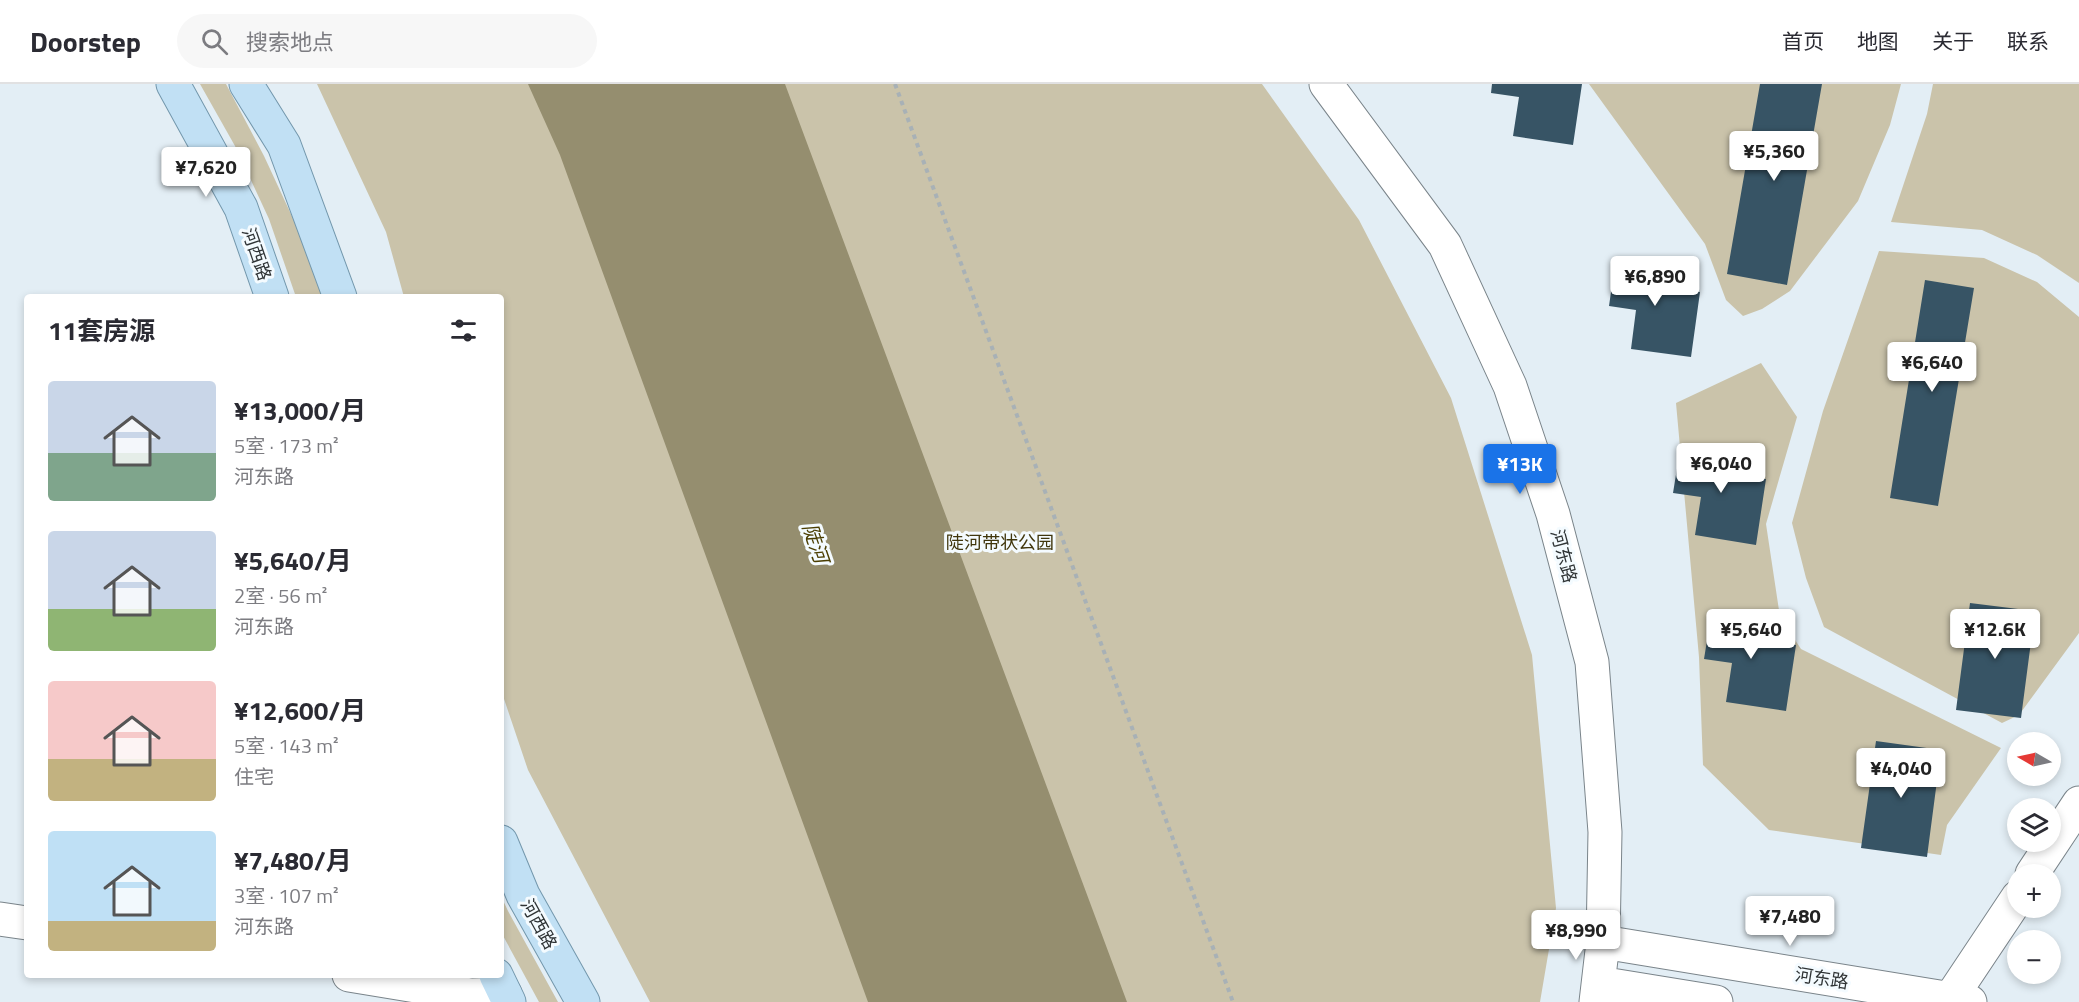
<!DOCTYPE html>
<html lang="zh">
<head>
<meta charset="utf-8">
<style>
	body { margin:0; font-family:"Titillium Web","Noto Sans SC",sans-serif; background:#f7f7f7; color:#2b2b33; height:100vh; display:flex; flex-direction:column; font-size:22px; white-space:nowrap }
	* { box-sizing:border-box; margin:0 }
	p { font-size:20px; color:#7c7c81 }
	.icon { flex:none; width:33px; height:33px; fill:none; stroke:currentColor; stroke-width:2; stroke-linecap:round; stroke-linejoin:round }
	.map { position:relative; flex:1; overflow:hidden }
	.panel { position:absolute; left:24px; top:210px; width:480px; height:684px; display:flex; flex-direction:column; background:#fff; border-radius:6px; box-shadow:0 3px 9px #0003 }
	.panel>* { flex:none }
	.needle { width:39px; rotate:279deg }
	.buttons { position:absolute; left:2007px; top:648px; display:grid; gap:12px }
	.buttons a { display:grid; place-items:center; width:54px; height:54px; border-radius:50%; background:#fff; box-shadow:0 3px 9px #0003; font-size:30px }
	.price { position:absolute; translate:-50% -51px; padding:0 14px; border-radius:6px; background:#fff; color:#222; font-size:20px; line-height:39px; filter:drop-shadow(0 2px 3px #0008) }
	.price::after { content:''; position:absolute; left:50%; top:36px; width:18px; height:14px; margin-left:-9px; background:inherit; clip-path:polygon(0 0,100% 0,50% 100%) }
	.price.active { background:#1a73e8; color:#fff }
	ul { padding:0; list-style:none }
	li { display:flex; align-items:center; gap:18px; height:150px; padding:0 24px }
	li span { display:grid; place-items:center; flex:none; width:168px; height:120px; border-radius:6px; color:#555 }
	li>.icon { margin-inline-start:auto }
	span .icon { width:72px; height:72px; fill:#fffc; stroke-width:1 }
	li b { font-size:26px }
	h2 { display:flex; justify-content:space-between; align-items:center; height:72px; padding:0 24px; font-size:26px }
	header { display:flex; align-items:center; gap:36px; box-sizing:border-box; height:84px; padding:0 30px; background:#fff; border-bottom:2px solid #e1e1e2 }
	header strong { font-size:28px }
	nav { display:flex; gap:33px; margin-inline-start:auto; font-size:21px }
	.search { width:420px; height:54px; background:#f7f7f7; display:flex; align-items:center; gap:15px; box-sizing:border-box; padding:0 21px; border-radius:33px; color:#7c7c81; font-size:22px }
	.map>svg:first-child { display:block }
	.green { fill:#cac3aa }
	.water { fill:#958e6f }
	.building { fill:#375465 }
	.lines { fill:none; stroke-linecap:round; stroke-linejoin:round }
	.minor-casing { stroke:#7a848a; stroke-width:35 }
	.major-casing { stroke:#7397ac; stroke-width:35 }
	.path { stroke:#a8b1b6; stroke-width:4; stroke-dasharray:4.5 4.5; stroke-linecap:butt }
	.minor { stroke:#fff; stroke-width:33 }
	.major { stroke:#c1e0f4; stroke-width:33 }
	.labels { text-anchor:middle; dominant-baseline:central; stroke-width:6; stroke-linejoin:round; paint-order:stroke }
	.street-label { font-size:18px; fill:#2f3436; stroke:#f4fbff }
	.park-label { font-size:18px; fill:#40360c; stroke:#f4fbff }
	.water-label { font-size:20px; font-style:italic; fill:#4b3e02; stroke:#f4fbff }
</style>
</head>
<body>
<header>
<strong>Doorstep</strong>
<div class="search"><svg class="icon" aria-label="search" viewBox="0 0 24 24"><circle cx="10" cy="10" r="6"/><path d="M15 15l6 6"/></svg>搜索地点</div>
<nav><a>首页</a><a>地图</a><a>关于</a><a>联系</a></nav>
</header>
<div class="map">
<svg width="2079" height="918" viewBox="0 0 2079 918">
	<rect width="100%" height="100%" fill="#e3eef5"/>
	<path class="green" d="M 200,0 L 226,0 L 264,72 L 303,156 L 322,213 L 296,213 L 269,135 L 235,62 Z
		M 317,0 L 1262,0 L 1359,136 L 1451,314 L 1532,571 L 1556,824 L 1540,918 L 650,918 L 528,686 L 501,606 L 501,213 L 404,213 L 386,148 Z
		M 1589,0 L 1901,0 L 1890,41 L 1858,117 L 1790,207 L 1762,225 L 1743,232 L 1726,216 L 1705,160 Z
		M 1933,0 L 2079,0 L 2079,199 L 2037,171 L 1982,146 L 1891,138 L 1927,30 Z
		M 1879,167 L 1984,174 L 2037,198 L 2079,233 L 2079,549 L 2019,631 L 2002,639 L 1824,543 L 1806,494 L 1792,439 L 1823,327 Z
		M 1761,279 L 1797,333 L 1766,440 L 1780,533 L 1801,565 L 2001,664 L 1947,741 L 1941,771 L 1769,746 L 1703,681 L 1699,573 L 1676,319 Z
		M 501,812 L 508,827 L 558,918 L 539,918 L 501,848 Z"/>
	<path class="water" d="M 528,0 L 785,0 L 1127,918 L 868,918 L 560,71 Z"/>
	<path class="building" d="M 1492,0 L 1582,0 L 1573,61 L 1513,52 L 1519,13 L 1491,9 Z
		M 1760,0 L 1822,0 L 1787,201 L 1727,190 Z
		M 1616,173 L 1673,182 L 1669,204 L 1700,208 L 1691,273 L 1631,265 L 1636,226 L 1609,222 Z
		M 1925,196 L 1974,204 L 1938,422 L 1890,414 Z
		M 1681,360 L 1738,369 L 1734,391 L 1766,395 L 1756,461 L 1695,451 L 1701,413 L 1673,409 Z
		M 1970,519 L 2035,527 L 2021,634 L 1956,626 Z
		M 1712,526 L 1768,535 L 1765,557 L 1796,561 L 1786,627 L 1726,618 L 1732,579 L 1704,575 Z
		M 1876,657 L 1941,666 L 1927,773 L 1861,764 Z"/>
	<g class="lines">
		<defs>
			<path id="minor" d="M 1326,0 L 1445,161 L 1510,302 L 1553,430 L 1592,578 L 1605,748 L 1603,858 L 1596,918
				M 2032,790 L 2079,719
				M 0,835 L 27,839
				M 1603,858 L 1970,918
				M 349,891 L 471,911 L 505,910
				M 1599,899 L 1716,918
				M 1950,915 L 2018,813"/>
			<path id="major" d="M 173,0 L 241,124 L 272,213
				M 246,0 L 284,61 L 340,213
				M 501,758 L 523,811 L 583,918
				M 496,891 L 509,918"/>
		</defs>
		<use href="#minor" class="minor-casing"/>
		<use href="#major" class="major-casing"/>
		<path class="path" d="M 895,0 L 1233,918"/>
		<use href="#minor" class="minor"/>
		<use href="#major" class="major"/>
	</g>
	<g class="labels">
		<g class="street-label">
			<text transform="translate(257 170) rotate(71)">河西路</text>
			<text transform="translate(1564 472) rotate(75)">河东路</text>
			<text transform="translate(539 840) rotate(61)">河西路</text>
			<text transform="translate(1822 894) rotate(9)">河东路</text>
		</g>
		<g class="park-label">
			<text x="1000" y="458">陡河带状公园</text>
		</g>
		<g class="water-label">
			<text transform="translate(816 459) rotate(71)">陡河</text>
		</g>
	</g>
</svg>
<div class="buttons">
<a><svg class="needle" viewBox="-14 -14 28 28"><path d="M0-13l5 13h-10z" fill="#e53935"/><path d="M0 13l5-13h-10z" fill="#7c7c81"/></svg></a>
<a><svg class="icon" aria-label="layers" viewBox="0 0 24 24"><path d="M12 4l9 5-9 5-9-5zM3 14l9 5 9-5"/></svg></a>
<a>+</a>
<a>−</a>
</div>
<b class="price" style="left:1774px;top:98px">¥5,360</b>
<b class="price" style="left:206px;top:114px">¥7,620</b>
<b class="price" style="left:1655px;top:223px">¥6,890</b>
<b class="price" style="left:1932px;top:309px">¥6,640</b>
<b class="price" style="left:1721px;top:410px">¥6,040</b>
<b class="price active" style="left:1520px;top:411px">¥13K</b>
<b class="price" style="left:1751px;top:576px">¥5,640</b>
<b class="price" style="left:1995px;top:576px">¥12.6K</b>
<b class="price" style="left:1901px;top:715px">¥4,040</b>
<b class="price" style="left:1790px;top:863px">¥7,480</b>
<b class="price" style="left:1576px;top:877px">¥8,990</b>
<section class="panel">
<h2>11套房源<svg class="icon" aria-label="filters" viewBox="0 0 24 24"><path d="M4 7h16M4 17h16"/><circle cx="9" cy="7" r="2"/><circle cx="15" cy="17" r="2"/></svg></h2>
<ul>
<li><span style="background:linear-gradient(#c9d6e8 60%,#7fa58c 0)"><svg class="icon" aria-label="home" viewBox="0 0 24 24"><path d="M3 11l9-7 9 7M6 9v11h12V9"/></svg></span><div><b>¥13,000/月</b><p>5室 · 173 m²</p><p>河东路</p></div></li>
<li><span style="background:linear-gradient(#c9d6e8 65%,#8fb573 0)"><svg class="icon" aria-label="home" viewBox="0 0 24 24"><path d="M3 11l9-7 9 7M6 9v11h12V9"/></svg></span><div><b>¥5,640/月</b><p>2室 · 56 m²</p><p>河东路</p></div></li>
<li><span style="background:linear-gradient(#f6c9c9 65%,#c2b280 0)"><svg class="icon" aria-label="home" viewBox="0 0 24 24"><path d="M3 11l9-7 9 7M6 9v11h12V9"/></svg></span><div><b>¥12,600/月</b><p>5室 · 143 m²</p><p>住宅</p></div></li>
<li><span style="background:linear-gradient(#bfe0f5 75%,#c2b280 0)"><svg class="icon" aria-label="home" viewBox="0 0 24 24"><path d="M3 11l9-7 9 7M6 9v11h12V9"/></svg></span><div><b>¥7,480/月</b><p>3室 · 107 m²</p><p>河东路</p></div></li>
</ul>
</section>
</div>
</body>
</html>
